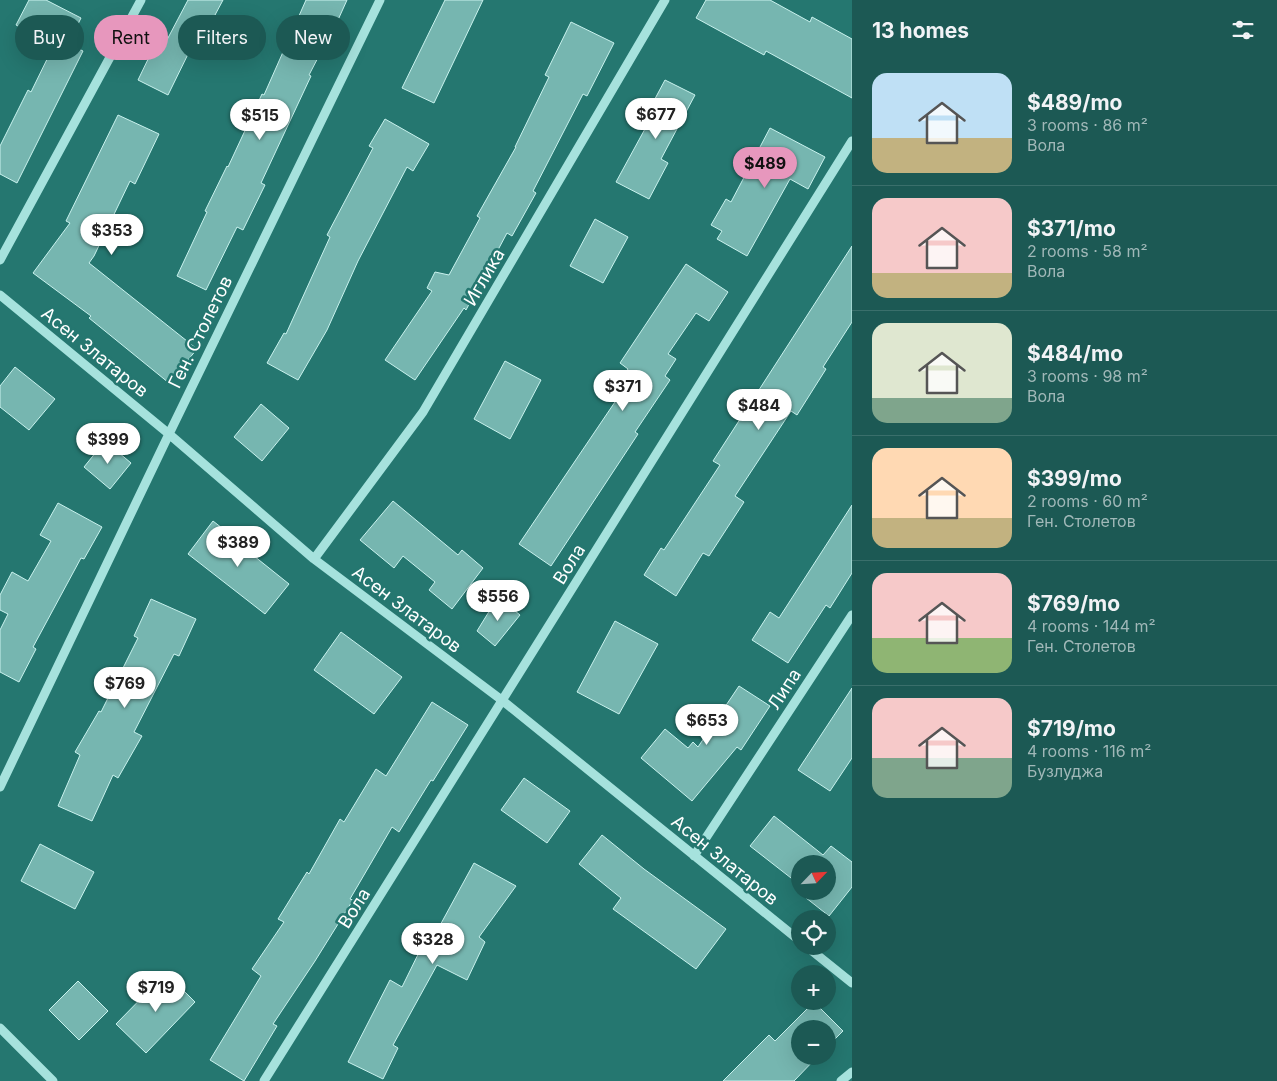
<!DOCTYPE html>
<html lang="en">
<head>
<meta charset="utf-8">
<style>
	body { margin:0; font-family:Inter,sans-serif; background:#255f5a; color:#f1f3f6; height:100vh; display:flex; flex-direction:column; font-size:19px; white-space:nowrap }
	* { box-sizing:border-box; margin:0 }
	p { font-size:16px; color:#a0b8b8 }
	.icon { flex:none; width:28px; height:28px; fill:none; stroke:currentColor; stroke-width:2; stroke-linecap:round; stroke-linejoin:round }
	.map { position:relative; flex:1; overflow:hidden }
	.side { display:flex; flex-direction:column; background:#1c5954; width:425px }
	.side>* { flex:none }
	.guide { position:absolute; left:15px; top:15px; width:475px; height:45px; display:flex; gap:10px }
	.needle { width:32px; rotate:65deg }
	.buttons { position:absolute; left:791px; top:855px; display:grid; gap:10px }
	.buttons a { display:grid; place-items:center; width:45px; height:45px; border-radius:50%; background:#1c5954; box-shadow:0 5px 20px #0002; font-size:25px }
	.price { position:absolute; translate:-50% -42px; padding:0 11px; border-radius:18px; background:#fff; color:#222; font-size:16px; line-height:32px; filter:drop-shadow(0 1px 2px #0008) }
	.price::after { content:''; position:absolute; left:50%; top:30px; width:15px; height:11px; margin-left:-8px; background:inherit; clip-path:polygon(0 0,100% 0,50% 100%) }
	.price.active { background:#e797bd; color:#111 }
	ul { padding:0; list-style:none }
	li { display:flex; align-items:center; gap:15px; height:125px; padding:0 20px }
	li+li { border-top:1px solid #3a6f6b }
	li span { display:grid; place-items:center; flex:none; width:140px; height:100px; border-radius:15px; color:#555 }
	li>.icon { margin-inline-start:auto }
	span .icon { width:60px; height:60px; fill:#fffc; stroke-width:1 }
	li b { font-size:21px }
	h2 { display:flex; justify-content:space-between; align-items:center; height:60px; padding:0 20px; font-size:21px }
	.pill { padding:0 18px; border-radius:22px; background:#1c5954; box-shadow:0 5px 20px #0002; font-size:18px; line-height:45px }
	.pill.active { background:#e797bd; color:#111 }
	main { display:flex; flex:1; min-height:0 }
	.map>svg:first-child { display:block }
	.building { fill:#76b6b0; stroke:#c9f2ee }
	.lines { fill:none; stroke-linecap:round; stroke-linejoin:round }
	.minor { stroke:#a6e2dd; stroke-width:9 }
	.labels { text-anchor:middle; dominant-baseline:central; stroke-width:5; stroke-linejoin:round; paint-order:stroke }
	.street-label { font-size:18px; fill:#fff; stroke:#257770 }
</style>
</head>
<body>
<main>
<div class="map">
<svg width="852" height="1081" viewBox="0 0 852 1081">
	<rect width="100%" height="100%" fill="#257770"/>
	<path class="building" d="M 29,0 L 46,0 L 81,18 L 68,44 L 83,51 L 17,183 L 0,174 L 0,146 L 28,90 L 31,92 L 54,45 L 16,25 Z
		M 188,0 L 223,0 L 215,15 L 232,24 L 214,58 L 192,46 L 168,95 L 138,80 L 152,51 L 159,55 Z
		M 306,0 L 347,0 L 324,51 L 322,50 L 309,75 L 311,76 L 261,183 L 265,185 L 243,230 L 237,227 L 206,290 L 177,276 L 207,212 L 205,211 L 227,166 L 228,167 L 262,94 L 264,95 Z
		M 445,0 L 483,0 L 434,103 L 402,88 Z
		M 706,0 L 770,0 L 810,22 L 812,17 L 852,39 L 852,98 L 766,51 L 764,55 L 696,18 Z
		M 571,22 L 614,43 L 587,96 L 583,94 L 533,191 L 536,193 L 512,236 L 507,233 L 466,310 L 464,308 L 415,380 L 385,360 L 432,291 L 427,288 L 435,272 L 449,275 L 480,218 L 477,216 L 516,147 L 515,147 L 549,77 L 545,75 Z
		M 665,80 L 695,95 L 661,159 L 668,163 L 649,199 L 616,182 L 646,127 L 641,125 Z
		M 118,115 L 159,134 L 135,184 L 130,181 L 94,256 L 89,263 L 197,349 L 169,383 L 89,318 L 91,316 L 33,273 L 70,223 L 66,221 Z
		M 385,119 L 429,144 L 413,171 L 407,167 L 358,261 L 327,330 L 298,380 L 267,363 L 284,333 L 286,334 L 330,237 L 327,235 L 373,148 L 369,146 Z
		M 770,128 L 825,157 L 808,189 L 790,179 L 747,256 L 717,239 L 722,231 L 711,225 L 726,199 L 731,202 Z
		M 595,219 L 628,237 L 603,283 L 570,266 Z
		M 852,246 L 852,322 L 823,367 L 826,369 L 797,415 L 791,411 L 735,496 L 744,502 L 709,556 L 703,553 L 676,596 L 644,575 L 661,548 L 664,550 L 720,465 L 713,461 Z
		M 686,264 L 728,292 L 709,321 L 696,313 L 668,354 L 676,359 L 665,376 L 670,380 L 635,432 L 638,434 L 551,566 L 519,544 L 619,396 L 613,392 L 628,369 L 620,363 Z
		M 505,361 L 541,380 L 510,439 L 474,419 Z
		M 15,367 L 55,399 L 29,430 L 0,407 L 0,386 Z
		M 261,404 L 289,428 L 262,461 L 234,437 Z
		M 105,441 L 131,463 L 110,489 L 84,467 Z
		M 393,501 L 458,555 L 462,550 L 483,568 L 452,609 L 429,590 L 435,582 L 403,556 L 394,568 L 360,540 Z
		M 58,503 L 102,527 L 84,559 L 81,558 L 33,647 L 36,649 L 19,682 L 0,672 L 0,630 L 8,614 L 0,610 L 0,595 L 12,572 L 28,581 L 51,541 L 40,535 Z
		M 852,505 L 852,573 L 830,608 L 826,605 L 788,663 L 752,640 L 770,612 L 779,618 Z
		M 213,521 L 250,550 L 249,552 L 289,584 L 265,614 L 188,554 Z
		M 498,597 L 520,615 L 495,646 L 477,631 Z
		M 151,599 L 196,619 L 179,656 L 174,654 L 134,732 L 142,736 L 118,778 L 113,775 L 92,821 L 58,806 L 80,755 L 75,752 L 99,711 L 101,712 L 138,638 L 134,636 Z
		M 615,621 L 658,644 L 619,714 L 577,692 Z
		M 341,632 L 402,677 L 374,714 L 314,670 Z
		M 739,686 L 770,706 L 741,750 L 737,747 L 692,801 L 641,758 L 665,729 L 688,748 L 693,742 L 698,747 Z
		M 852,688 L 852,758 L 830,791 L 798,770 Z
		M 432,702 L 468,725 L 433,781 L 431,780 L 399,832 L 392,827 L 350,899 L 353,900 L 315,961 L 273,1024 L 277,1026 L 244,1081 L 210,1060 L 261,976 L 252,969 L 284,922 L 278,919 L 307,872 L 309,874 L 340,819 L 344,822 L 376,769 L 386,776 Z
		M 524,778 L 570,811 L 547,843 L 501,810 Z
		M 774,816 L 823,855 L 831,846 L 852,862 L 852,887 L 829,916 L 796,890 L 800,885 L 800,891 L 828,891 L 828,864 L 800,864 L 800,885 L 750,846 Z
		M 602,835 L 644,869 L 726,929 L 696,969 L 613,909 L 621,898 L 579,864 Z
		M 40,844 L 94,872 L 75,909 L 21,881 Z
		M 474,863 L 516,886 L 479,937 L 485,942 L 467,980 L 437,965 L 393,1045 L 398,1048 L 383,1079 L 348,1062 L 390,980 L 402,987 L 432,926 L 438,929 Z
		M 166,973 L 195,1002 L 146,1053 L 116,1024 Z
		M 78,981 L 108,1011 L 79,1040 L 49,1010 Z
		M 814,1002 L 843,1031 L 828,1046 L 828,1029 L 800,1029 L 800,1056 L 818,1056 L 794,1081 L 723,1081 L 769,1035 L 775,1041 Z"/>
	<g class="lines">
		<path class="minor" d="M 0,260 L 141,0
			M 0,295 L 169,434 L 314,559 L 503,701 L 800,941
			M 314,559 L 423,412 L 665,0
			M 0,787 L 169,434 L 380,0
			M 694,856 L 852,615
			M 806,946 L 852,983
			M 0,1028 L 53,1081
			M 264,1081 L 852,141
			M 841,1081 L 852,1072"/>
	</g>
	<g class="labels">
		<g class="street-label">
			<text transform="translate(484 277) rotate(-60)">Иглика</text>
			<text transform="translate(200 332) rotate(-64)">Ген. Столетов</text>
			<text transform="translate(95 352) rotate(39)">Асен Златаров</text>
			<text transform="translate(569 564) rotate(-58)">Вола</text>
			<text transform="translate(407 609) rotate(37)">Асен Златаров</text>
			<text transform="translate(784 689) rotate(-57)">Липа</text>
			<text transform="translate(725 860) rotate(39)">Асен Златаров</text>
			<text transform="translate(354 908) rotate(-58)">Вола</text>
		</g>
	</g>
</svg>
<div class="buttons">
<a><svg class="needle" viewBox="-14 -14 28 28"><path d="M0-13l5 13h-10z" fill="#e53935"/><path d="M0 13l5-13h-10z" fill="#a0b8b8"/></svg></a>
<a><svg class="icon" aria-label="locate" viewBox="0 0 24 24"><circle cx="12" cy="12" r="6"/><path d="M12 2v4M12 18v4M2 12h4M18 12h4"/></svg></a>
<a>+</a>
<a>−</a>
</div>
<b class="price" style="left:656px;top:140px">$677</b>
<b class="price" style="left:260px;top:141px">$515</b>
<b class="price active" style="left:765px;top:189px">$489</b>
<b class="price" style="left:112px;top:256px">$353</b>
<b class="price" style="left:623px;top:412px">$371</b>
<b class="price" style="left:759px;top:431px">$484</b>
<b class="price" style="left:108px;top:465px">$399</b>
<b class="price" style="left:238px;top:568px">$389</b>
<b class="price" style="left:498px;top:622px">$556</b>
<b class="price" style="left:125px;top:709px">$769</b>
<b class="price" style="left:707px;top:746px">$653</b>
<b class="price" style="left:433px;top:965px">$328</b>
<b class="price" style="left:156px;top:1013px">$719</b>
<div class="guide">
<a class="pill">Buy</a>
<a class="pill active">Rent</a>
<a class="pill">Filters</a>
<a class="pill">New</a>
</div>
</div>
<section class="side">
<h2>13 homes<svg class="icon" aria-label="filters" viewBox="0 0 24 24"><path d="M4 7h16M4 17h16"/><circle cx="9" cy="7" r="2"/><circle cx="15" cy="17" r="2"/></svg></h2>
<ul>
<li><span style="background:linear-gradient(#bfe0f5 65%,#c2b280 0)"><svg class="icon" aria-label="home" viewBox="0 0 24 24"><path d="M3 11l9-7 9 7M6 9v11h12V9"/></svg></span><div><b>$489/mo</b><p>3 rooms · 86 m²</p><p>Вола</p></div></li>
<li><span style="background:linear-gradient(#f6c9c9 75%,#c2b280 0)"><svg class="icon" aria-label="home" viewBox="0 0 24 24"><path d="M3 11l9-7 9 7M6 9v11h12V9"/></svg></span><div><b>$371/mo</b><p>2 rooms · 58 m²</p><p>Вола</p></div></li>
<li><span style="background:linear-gradient(#dfe7d0 75%,#7fa58c 0)"><svg class="icon" aria-label="home" viewBox="0 0 24 24"><path d="M3 11l9-7 9 7M6 9v11h12V9"/></svg></span><div><b>$484/mo</b><p>3 rooms · 98 m²</p><p>Вола</p></div></li>
<li><span style="background:linear-gradient(#ffd9b3 70%,#c2b280 0)"><svg class="icon" aria-label="home" viewBox="0 0 24 24"><path d="M3 11l9-7 9 7M6 9v11h12V9"/></svg></span><div><b>$399/mo</b><p>2 rooms · 60 m²</p><p>Ген. Столетов</p></div></li>
<li><span style="background:linear-gradient(#f6c9c9 65%,#8fb573 0)"><svg class="icon" aria-label="home" viewBox="0 0 24 24"><path d="M3 11l9-7 9 7M6 9v11h12V9"/></svg></span><div><b>$769/mo</b><p>4 rooms · 144 m²</p><p>Ген. Столетов</p></div></li>
<li><span style="background:linear-gradient(#f6c9c9 60%,#7fa58c 0)"><svg class="icon" aria-label="home" viewBox="0 0 24 24"><path d="M3 11l9-7 9 7M6 9v11h12V9"/></svg></span><div><b>$719/mo</b><p>4 rooms · 116 m²</p><p>Бузлуджа</p></div></li>
</ul>
</section>
</main>
</body>
</html>
